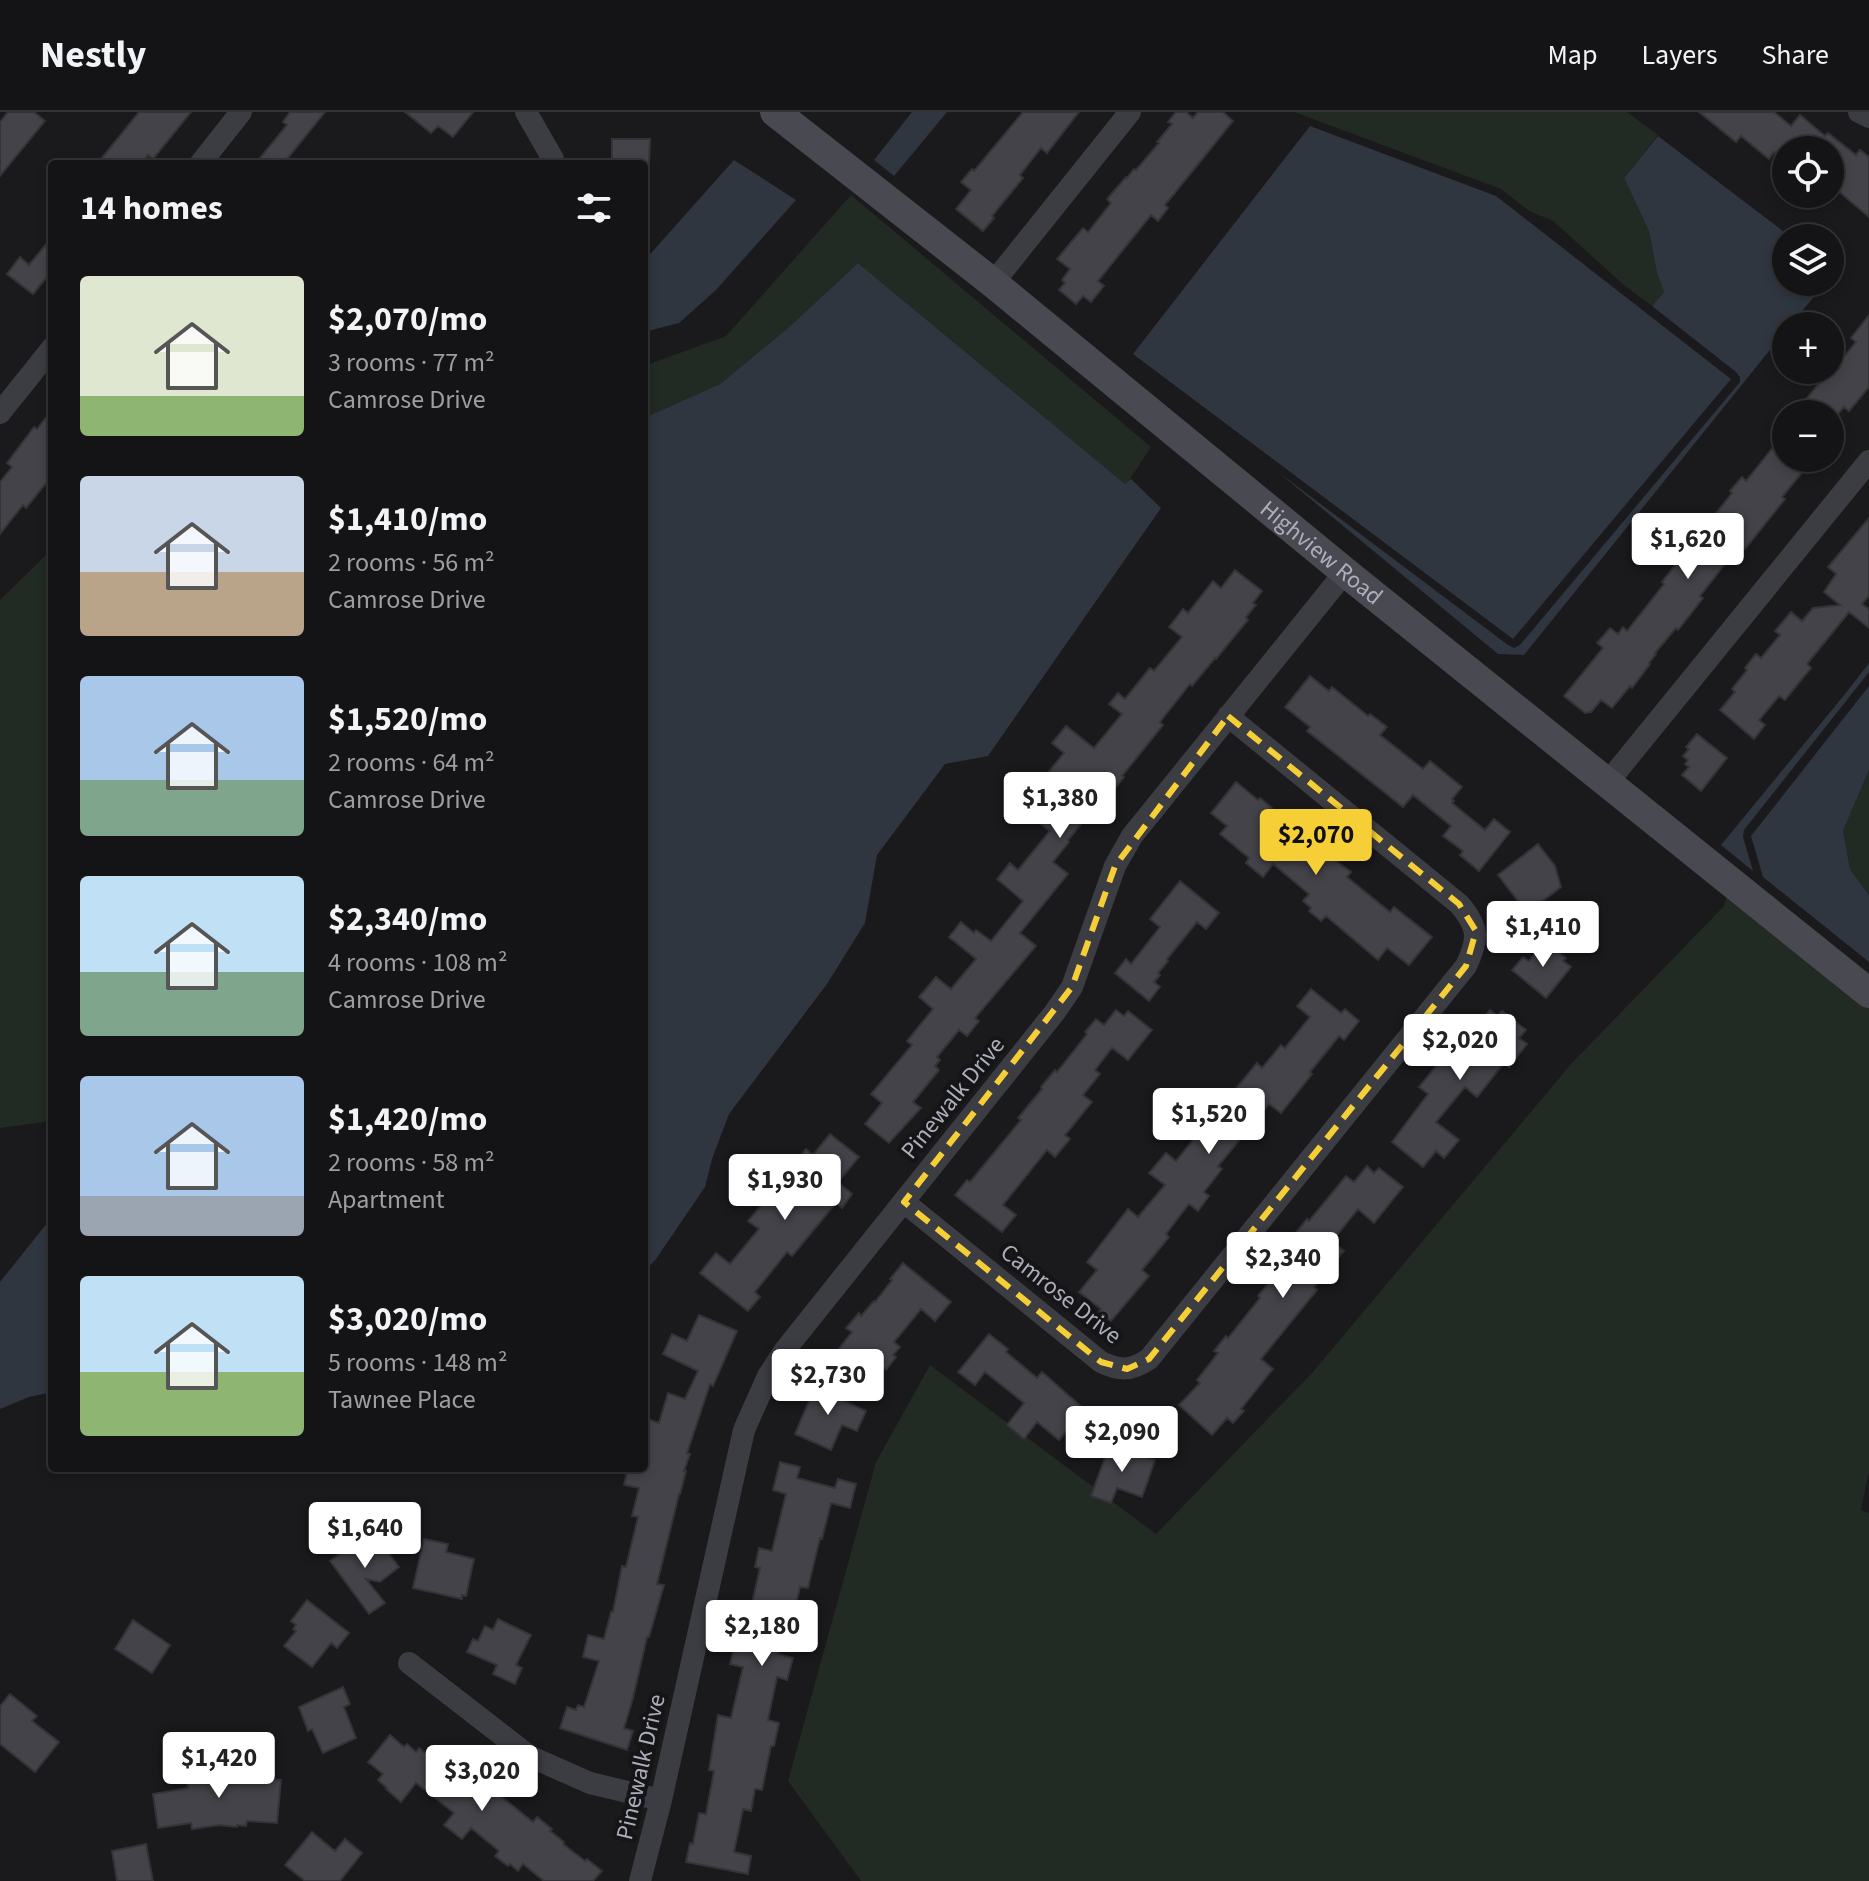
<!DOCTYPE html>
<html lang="en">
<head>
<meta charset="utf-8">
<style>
	body { margin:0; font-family:"Source Sans 3",sans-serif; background:#212022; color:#f1f3f6; height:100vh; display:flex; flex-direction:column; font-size:30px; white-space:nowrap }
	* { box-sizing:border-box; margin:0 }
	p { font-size:26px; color:#9d9ea0 }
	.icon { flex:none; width:44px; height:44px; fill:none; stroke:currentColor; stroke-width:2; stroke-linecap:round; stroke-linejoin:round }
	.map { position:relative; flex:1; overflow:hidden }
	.drawer { position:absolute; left:48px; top:48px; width:600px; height:1312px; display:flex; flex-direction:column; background:#141315; border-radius:8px; box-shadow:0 4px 12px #0003,0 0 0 2px #333234 }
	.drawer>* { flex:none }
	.tools { position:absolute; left:1772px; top:24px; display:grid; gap:16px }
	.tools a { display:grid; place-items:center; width:72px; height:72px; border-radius:50%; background:#141315; box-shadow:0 4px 12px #0003,0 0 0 2px #333234; font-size:40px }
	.price { position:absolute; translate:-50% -68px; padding:0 18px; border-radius:8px; background:#fff; color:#222; font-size:26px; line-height:52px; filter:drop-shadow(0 2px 4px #0008) }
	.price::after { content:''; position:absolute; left:50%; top:48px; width:24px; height:18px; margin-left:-12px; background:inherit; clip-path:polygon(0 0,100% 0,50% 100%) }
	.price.on { background:#f6cf37; color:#111 }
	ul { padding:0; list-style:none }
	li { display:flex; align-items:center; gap:24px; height:200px; padding:0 32px }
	li span { display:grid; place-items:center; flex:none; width:224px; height:160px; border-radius:8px; color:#555 }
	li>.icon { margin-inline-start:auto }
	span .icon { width:96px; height:96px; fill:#fffc; stroke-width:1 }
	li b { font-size:34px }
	h2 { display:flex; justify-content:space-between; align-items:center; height:96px; padding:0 32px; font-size:34px }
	header { display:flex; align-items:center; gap:48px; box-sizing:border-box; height:112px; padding:0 40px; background:#141315; border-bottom:2px solid #333234 }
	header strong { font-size:38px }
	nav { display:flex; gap:44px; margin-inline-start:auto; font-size:28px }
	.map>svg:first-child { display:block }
	.green { fill:#212a23 }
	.water { fill:#2f3640 }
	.building { fill:#444349; stroke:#343338; stroke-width:2 }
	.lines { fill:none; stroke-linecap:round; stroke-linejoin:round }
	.street { stroke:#3c3c43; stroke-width:22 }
	.secondary { stroke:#484951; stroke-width:30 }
	.marked { fill:none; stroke:#f6cf37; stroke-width:6; stroke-dasharray:16 10; stroke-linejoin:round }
	.labels { text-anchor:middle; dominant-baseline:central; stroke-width:8; stroke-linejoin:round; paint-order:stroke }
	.street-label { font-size:24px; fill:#acaebb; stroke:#151417 }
</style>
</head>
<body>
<header>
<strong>Nestly</strong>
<nav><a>Map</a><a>Layers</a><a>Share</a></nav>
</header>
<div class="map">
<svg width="1869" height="1769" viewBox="0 0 1869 1769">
	<rect width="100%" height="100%" fill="#1a191c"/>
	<path class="green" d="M 1294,0 L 1627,0 L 1658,23 L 1624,66 L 1649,119 L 1657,161 L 1664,180 L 1652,194 L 1625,174 L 1553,109 L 1529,99 L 1501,77 Z
		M 851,83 L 1151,335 L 1126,373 L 858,151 L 788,216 L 720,272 L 644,306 L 644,254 L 726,224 Z
		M 52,437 L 52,1009 L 0,1016 L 0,488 Z
		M 1869,658 L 1869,783 L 1850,757 L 1843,719 Z
		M 1728,779 L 1869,893 L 1869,1360 L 1861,1398 L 1869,1401 L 1869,1769 L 861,1769 L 788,1669 L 876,1350 L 930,1253 L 1156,1422 L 1312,1261 L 1571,952 L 1724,794 Z"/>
	<path class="water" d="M 912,0 L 947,0 L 894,64 L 874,48 Z
		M 1310,14 L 1496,84 L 1731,267 L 1513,527 L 1133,242 Z
		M 1658,24 L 1792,126 L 1786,126 L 1786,170 L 1826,171 L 1789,214 L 1786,214 L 1786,218 L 1524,543 L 1498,542 L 1278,360 L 1508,533 L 1514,536 L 1520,533 L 1740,270 L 1740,265 L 1736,260 L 1652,194 L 1664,180 L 1657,161 L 1649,119 L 1624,66 Z
		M 734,48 L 796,88 L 716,178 L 679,211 L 644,220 L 644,149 Z
		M 858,151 L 1125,372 L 1131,367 L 1161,396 L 988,644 L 945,652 L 877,743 L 865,811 L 827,872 L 729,1002 L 712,1047 L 705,1075 L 656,1147 L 644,1160 L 644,306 L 720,272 L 788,216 Z
		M 1869,551 L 1869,560 L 1744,718 L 1743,725 L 1753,759 L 1721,733 L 1845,582 Z
		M 1869,574 L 1869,658 L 1843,719 L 1850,757 L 1869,783 L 1869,850 L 1763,765 L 1751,724 Z
		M 52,1105 L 52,1280 L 29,1285 L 0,1297 L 0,1170 Z"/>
	<path class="building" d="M 8,0 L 34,0 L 45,9 L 0,64 L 0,10 Z
		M 139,0 L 191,0 L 153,47 L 148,43 L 141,52 L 97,52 Z
		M 290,0 L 325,0 L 283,52 L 255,52 L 287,13 L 283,10 Z
		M 405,0 L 473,0 L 453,25 L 438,14 L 431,21 Z
		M 1023,0 L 1079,0 L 1047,41 L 1041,36 L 1020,63 L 1023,66 L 992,104 L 994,106 L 983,119 L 956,97 L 971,78 L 961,70 L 972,57 L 974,59 Z
		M 1176,0 L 1186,0 L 1193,6 L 1198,0 L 1223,0 L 1233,9 L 1165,93 L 1168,96 L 1158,109 L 1151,103 L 1098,169 L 1104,174 L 1091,190 L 1083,184 L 1076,192 L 1059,178 L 1065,171 L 1062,168 L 1070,157 L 1057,147 L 1083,116 L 1088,120 L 1111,91 L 1107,87 L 1126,65 L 1127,66 L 1134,57 L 1136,58 L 1159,31 L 1157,30 L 1172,12 L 1168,10 Z
		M 1699,0 L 1774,0 L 1791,14 L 1800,3 L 1825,24 L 1828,21 L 1856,43 L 1860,38 L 1869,45 L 1869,105 L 1830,72 L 1830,38 L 1786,38 L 1784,48 L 1774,40 L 1769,47 L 1741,24 L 1736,30 Z
		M 612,27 L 650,27 L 649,52 L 612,52 Z
		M 52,125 L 52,159 L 33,182 L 7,162 L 20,145 L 29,153 Z
		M 1869,203 L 1869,275 L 1849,299 L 1844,295 L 1838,302 L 1794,302 L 1830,258 L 1830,245 L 1838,252 L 1856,230 L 1851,226 Z
		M 52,298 L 52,364 L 26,396 L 23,393 L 0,422 L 0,370 L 12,355 L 7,351 L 34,315 L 37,317 Z
		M 1786,319 L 1786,346 L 1814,346 L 1782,385 L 1785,387 L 1745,437 L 1740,433 L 1700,484 L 1703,486 L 1678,518 L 1676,516 L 1655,541 L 1656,542 L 1649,551 L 1650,552 L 1632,576 L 1630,574 L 1612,596 L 1601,588 L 1591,600 L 1585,601 L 1564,584 L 1603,536 L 1597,531 L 1610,516 L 1618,522 L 1623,515 L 1627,519 L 1664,472 L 1662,470 L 1732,381 L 1730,379 L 1742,365 L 1746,369 Z
		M 1869,406 L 1869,484 L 1862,492 L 1869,497 L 1869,516 L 1849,500 L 1807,552 L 1811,556 L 1785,588 L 1779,584 L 1759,608 L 1765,613 L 1754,627 L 1720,598 L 1735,580 L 1732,577 L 1747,558 L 1745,556 L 1756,542 L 1761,546 L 1780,523 L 1775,519 L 1791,500 L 1802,509 L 1813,496 L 1840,493 L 1824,480 L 1836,462 L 1828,455 Z
		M 1235,458 L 1262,479 L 1253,491 L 1256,493 L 1246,505 L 1248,508 L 1216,547 L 1215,546 L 1192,574 L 1190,572 L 1160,610 L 1163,613 L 1122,664 L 1124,665 L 1112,680 L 1087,706 L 1086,706 L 1068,728 L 1069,730 L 1053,750 L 1068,762 L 1020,821 L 1036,834 L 975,906 L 979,909 L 967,924 L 959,918 L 937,945 L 940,948 L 935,954 L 939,958 L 913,990 L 921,996 L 889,1031 L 865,1012 L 882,991 L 871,982 L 912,933 L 907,929 L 933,897 L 919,885 L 936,865 L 951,877 L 976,847 L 949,825 L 961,810 L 974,821 L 976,818 L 991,829 L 1023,789 L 997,767 L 1010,751 L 1018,758 L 1050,719 L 1032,705 L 1050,683 L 1038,673 L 1064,641 L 1052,631 L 1066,614 L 1094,636 L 1122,602 L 1109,592 L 1118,581 L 1125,587 L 1150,556 L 1154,559 L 1182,525 L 1169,515 L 1183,497 L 1188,501 L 1213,469 L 1221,476 Z
		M 1310,564 L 1329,579 L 1332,575 L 1368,604 L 1370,602 L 1387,615 L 1380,623 L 1423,657 L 1430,649 L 1462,675 L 1452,687 L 1454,689 L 1452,691 L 1485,718 L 1494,707 L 1510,720 L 1479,759 L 1460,743 L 1463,739 L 1443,724 L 1451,714 L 1413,683 L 1403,695 L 1307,619 L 1310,615 L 1285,595 Z
		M 1697,622 L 1727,646 L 1701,679 L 1682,663 L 1689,655 L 1685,652 L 1688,648 L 1683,644 L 1689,637 L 1686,635 Z
		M 1236,670 L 1258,688 L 1260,686 L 1272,696 L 1271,697 L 1317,737 L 1318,736 L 1351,760 L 1347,765 L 1390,800 L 1394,795 L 1432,825 L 1409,853 L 1387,836 L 1378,848 L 1326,804 L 1321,809 L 1309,799 L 1311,796 L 1303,789 L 1309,782 L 1273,752 L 1263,765 L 1246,751 L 1249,746 L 1220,722 L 1227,714 L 1211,701 Z
		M 1538,732 L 1555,754 L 1561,775 L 1527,801 L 1498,763 Z
		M 1180,769 L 1219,801 L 1206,817 L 1197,810 L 1167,847 L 1168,849 L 1158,861 L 1160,863 L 1154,870 L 1160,875 L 1149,889 L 1115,861 L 1126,847 L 1131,852 L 1160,815 L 1150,807 Z
		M 1543,830 L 1546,830 L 1566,846 L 1563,849 L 1571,855 L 1546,886 L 1512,858 L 1523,845 L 1529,849 Z
		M 1311,877 L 1341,901 L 1345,897 L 1359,909 L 1344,928 L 1339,924 L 1310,960 L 1312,962 L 1281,1001 L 1269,992 L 1218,1054 L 1222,1057 L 1204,1080 L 1209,1084 L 1198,1099 L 1189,1092 L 1166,1122 L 1169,1125 L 1142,1158 L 1149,1164 L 1111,1209 L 1099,1200 L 1101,1197 L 1079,1180 L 1097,1158 L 1087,1150 L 1128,1097 L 1138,1105 L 1165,1073 L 1149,1061 L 1166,1041 L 1176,1049 L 1199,1020 L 1196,1017 L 1221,987 L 1225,990 L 1257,951 L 1262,956 L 1281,933 L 1285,936 L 1310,905 L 1297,894 Z
		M 1116,898 L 1124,904 L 1128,899 L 1152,918 L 1128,948 L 1112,936 L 1095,958 L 1100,962 L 1083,983 L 1092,990 L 1065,1023 L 1070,1027 L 1055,1045 L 1047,1038 L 1003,1093 L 1016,1103 L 1002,1120 L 955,1083 L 967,1068 L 970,1070 L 1021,1008 L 1018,1006 L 1042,977 L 1041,975 L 1055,958 L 1057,960 L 1087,922 L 1085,920 L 1096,907 L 1104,913 Z
		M 1490,898 L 1497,904 L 1502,899 L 1526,918 L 1519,926 L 1527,932 L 1509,955 L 1504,951 L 1477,985 L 1465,975 L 1436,1010 L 1459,1028 L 1444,1046 L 1436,1039 L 1423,1055 L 1392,1030 L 1428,982 L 1419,975 L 1461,923 L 1459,920 L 1470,907 L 1477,913 Z
		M 830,1022 L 859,1045 L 838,1070 L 852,1082 L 842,1096 L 836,1091 L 792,1144 L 787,1140 L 755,1180 L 760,1185 L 748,1199 L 700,1161 L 716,1141 L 730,1152 L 759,1117 L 748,1109 L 767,1086 L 778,1095 L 803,1064 L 791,1055 L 806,1037 L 813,1043 Z
		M 1367,1054 L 1374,1061 L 1379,1056 L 1403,1075 L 1374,1111 L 1358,1097 L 1332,1129 L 1344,1139 L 1314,1175 L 1317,1178 L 1261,1247 L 1273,1257 L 1241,1297 L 1244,1299 L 1233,1311 L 1227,1306 L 1212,1323 L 1179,1293 L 1200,1271 L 1197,1268 L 1218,1241 L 1214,1239 L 1226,1224 L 1228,1226 L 1260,1186 L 1258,1184 L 1273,1165 L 1265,1158 L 1307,1107 L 1309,1109 L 1346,1064 L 1354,1070 Z
		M 903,1151 L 951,1190 L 935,1209 L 921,1197 L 894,1230 L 900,1235 L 893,1243 L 896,1245 L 886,1258 L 880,1254 L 868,1269 L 863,1269 L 833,1244 L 852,1220 L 846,1216 L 859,1201 L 861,1204 L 874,1189 L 875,1190 L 892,1168 L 890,1167 Z
		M 699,1203 L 737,1219 L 713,1274 L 710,1272 L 687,1341 L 690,1342 L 684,1359 L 686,1359 L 680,1382 L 679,1382 L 657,1472 L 664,1473 L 649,1525 L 647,1525 L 633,1586 L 624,1616 L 633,1619 L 627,1638 L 560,1616 L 567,1595 L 576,1598 L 578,1593 L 584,1595 L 599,1549 L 583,1545 L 588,1523 L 604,1527 L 611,1500 L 613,1500 L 622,1454 L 626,1455 L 638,1405 L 632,1404 L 639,1376 L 624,1373 L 628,1356 L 644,1356 L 644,1306 L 659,1311 L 668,1281 L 685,1287 L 698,1259 L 663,1242 L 672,1222 L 687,1229 Z
		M 989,1222 L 1008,1237 L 1006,1240 L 1037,1266 L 1042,1260 L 1084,1297 L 1059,1328 L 1037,1310 L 1024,1327 L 1007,1313 L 1024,1291 L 985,1260 L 975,1273 L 958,1260 Z
		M 817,1270 L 833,1278 L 831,1283 L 866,1299 L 857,1319 L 842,1313 L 831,1338 L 795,1322 Z
		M 1110,1332 L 1155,1348 L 1142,1385 L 1117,1376 L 1111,1391 L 1091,1384 Z
		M 780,1350 L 800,1355 L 797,1366 L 835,1376 L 838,1367 L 856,1372 L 850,1396 L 831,1391 L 822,1427 L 820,1426 L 808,1476 L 800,1475 L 795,1497 L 791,1496 L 778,1542 L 793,1546 L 787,1568 L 777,1565 L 768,1608 L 779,1611 L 774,1634 L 771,1634 L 762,1678 L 755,1677 L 751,1699 L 743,1697 L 734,1740 L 751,1744 L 748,1762 L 686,1750 L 690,1731 L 693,1732 L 699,1701 L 706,1702 L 714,1659 L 709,1658 L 718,1603 L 731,1606 L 743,1555 L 730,1552 L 735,1533 L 738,1534 L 747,1500 L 750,1500 L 760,1456 L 755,1455 L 759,1436 L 772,1439 L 786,1382 L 773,1378 Z
		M 373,1420 L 399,1455 L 380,1470 L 366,1467 L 385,1491 L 369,1502 L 330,1449 L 350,1434 L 351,1436 Z
		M 424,1427 L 448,1432 L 446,1440 L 474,1447 L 466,1484 L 462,1483 L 462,1487 L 413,1476 Z
		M 307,1488 L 349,1521 L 337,1536 L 331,1531 L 312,1555 L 284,1534 L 296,1519 L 293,1517 L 296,1513 L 291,1509 Z
		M 498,1507 L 531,1523 L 516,1553 L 522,1556 L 515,1572 L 493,1562 L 497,1553 L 467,1540 L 473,1527 L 478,1529 L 485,1514 L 493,1518 Z
		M 133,1508 L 170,1533 L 152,1561 L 115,1537 Z
		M 343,1575 L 350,1592 L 344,1595 L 356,1626 L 323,1641 L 312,1617 L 308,1619 L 299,1595 Z
		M 10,1582 L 37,1604 L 32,1609 L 59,1630 L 35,1660 L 0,1632 L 0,1594 Z
		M 390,1623 L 404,1635 L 407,1632 L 416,1640 L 419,1636 L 447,1658 L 454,1649 L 482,1671 L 484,1669 L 499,1681 L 498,1682 L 533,1710 L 537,1705 L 552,1717 L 550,1719 L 564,1730 L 563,1732 L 585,1749 L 587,1747 L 602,1759 L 593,1769 L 544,1769 L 523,1752 L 518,1759 L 510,1752 L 508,1754 L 495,1744 L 499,1739 L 471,1716 L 462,1727 L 444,1713 L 454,1701 L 416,1671 L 401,1690 L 386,1677 L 387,1676 L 378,1668 L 383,1662 L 368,1650 Z
		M 206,1652 L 207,1659 L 242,1662 L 242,1659 L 259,1660 L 258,1666 L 281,1668 L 277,1711 L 247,1709 L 246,1714 L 237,1713 L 237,1715 L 219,1713 L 192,1717 L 191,1711 L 158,1716 L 153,1682 L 188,1676 L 185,1655 Z
		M 312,1720 L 335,1739 L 345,1727 L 362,1741 L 340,1769 L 305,1769 L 285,1753 Z
		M 146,1732 L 153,1769 L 117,1769 L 112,1739 Z"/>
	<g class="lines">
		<path class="street" d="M 526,0 L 553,47
			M 1859,0 L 1869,5
			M 200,52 L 241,0
			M 993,171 L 1130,0
			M 0,301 L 52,236
			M 1608,670 L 1869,349
			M 904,1090 L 1101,1250 C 1120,1259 1131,1259 1149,1247 L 1466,854 C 1479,827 1479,815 1459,792 L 1228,604
			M 409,1551 L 529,1644 L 590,1671 L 661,1688
			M 640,1769 L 661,1688 L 744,1318 L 768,1264 L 785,1238 L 1055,900 L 1072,875 L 1115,754 L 1132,724 L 1345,460"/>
		<path class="secondary" id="s1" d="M 775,0 L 993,171 L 1345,460 L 1869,881"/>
	</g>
	<path class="marked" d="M 1228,604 L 1459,792 L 1476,819 L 1466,854 L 1149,1247 L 1127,1257 L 1101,1250 L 904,1090 L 1072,875 L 1115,754 Z"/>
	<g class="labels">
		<g class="street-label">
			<text stroke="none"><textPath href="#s1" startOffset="702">Highview Road</textPath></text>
			<text transform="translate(953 986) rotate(-51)">Pinewalk Drive</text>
			<text transform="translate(1061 1182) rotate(38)">Camrose Drive</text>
			<text transform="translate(641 1655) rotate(-77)">Pinewalk Drive</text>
		</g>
	</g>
</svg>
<div class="tools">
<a><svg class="icon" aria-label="locate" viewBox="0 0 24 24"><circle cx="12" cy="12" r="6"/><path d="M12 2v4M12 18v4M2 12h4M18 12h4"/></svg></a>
<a><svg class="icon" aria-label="layers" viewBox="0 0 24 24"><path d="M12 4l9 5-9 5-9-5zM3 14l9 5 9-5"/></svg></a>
<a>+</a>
<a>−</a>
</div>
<b class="price" style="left:1688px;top:469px">$1,620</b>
<b class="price" style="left:1060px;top:728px">$1,380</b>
<b class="price on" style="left:1316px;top:765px">$2,070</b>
<b class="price" style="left:1543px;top:857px">$1,410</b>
<b class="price" style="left:1460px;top:970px">$2,020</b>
<b class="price" style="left:1209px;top:1044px">$1,520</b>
<b class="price" style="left:785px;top:1110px">$1,930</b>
<b class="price" style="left:1283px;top:1188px">$2,340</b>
<b class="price" style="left:828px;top:1305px">$2,730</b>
<b class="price" style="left:1122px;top:1362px">$2,090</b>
<b class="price" style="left:365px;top:1458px">$1,640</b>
<b class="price" style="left:762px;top:1556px">$2,180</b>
<b class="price" style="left:219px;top:1688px">$1,420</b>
<b class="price" style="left:482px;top:1701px">$3,020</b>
<section class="drawer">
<h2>14 homes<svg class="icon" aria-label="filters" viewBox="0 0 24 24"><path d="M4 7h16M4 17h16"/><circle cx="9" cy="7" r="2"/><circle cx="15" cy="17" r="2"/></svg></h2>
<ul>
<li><span style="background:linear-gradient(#dfe7d0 75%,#8fb573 0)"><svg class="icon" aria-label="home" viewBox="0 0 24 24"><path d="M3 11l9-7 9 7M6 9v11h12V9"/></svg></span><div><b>$2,070/mo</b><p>3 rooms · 77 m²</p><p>Camrose Drive</p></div></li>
<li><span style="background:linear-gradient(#c9d6e8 60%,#b9a48a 0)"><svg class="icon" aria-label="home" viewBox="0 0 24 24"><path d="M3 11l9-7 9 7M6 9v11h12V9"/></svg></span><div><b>$1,410/mo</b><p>2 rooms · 56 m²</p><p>Camrose Drive</p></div></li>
<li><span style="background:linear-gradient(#a9c7e8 65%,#7fa58c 0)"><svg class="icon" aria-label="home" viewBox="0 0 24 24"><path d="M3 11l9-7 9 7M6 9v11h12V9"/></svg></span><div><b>$1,520/mo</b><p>2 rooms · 64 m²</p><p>Camrose Drive</p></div></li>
<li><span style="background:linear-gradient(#bfe0f5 60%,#7fa58c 0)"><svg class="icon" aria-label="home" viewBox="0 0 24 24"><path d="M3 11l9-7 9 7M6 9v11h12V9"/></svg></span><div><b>$2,340/mo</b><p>4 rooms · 108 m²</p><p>Camrose Drive</p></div></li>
<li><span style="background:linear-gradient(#a9c7e8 75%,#9aa5b1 0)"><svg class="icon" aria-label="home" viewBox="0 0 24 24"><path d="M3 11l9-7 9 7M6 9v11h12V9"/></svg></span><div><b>$1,420/mo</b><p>2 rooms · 58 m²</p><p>Apartment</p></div></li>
<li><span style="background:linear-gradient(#bfe0f5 60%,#8fb573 0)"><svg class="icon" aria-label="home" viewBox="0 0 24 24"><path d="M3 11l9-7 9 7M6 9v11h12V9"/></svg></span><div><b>$3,020/mo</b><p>5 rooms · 148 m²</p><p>Tawnee Place</p></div></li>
</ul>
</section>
</div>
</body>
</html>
